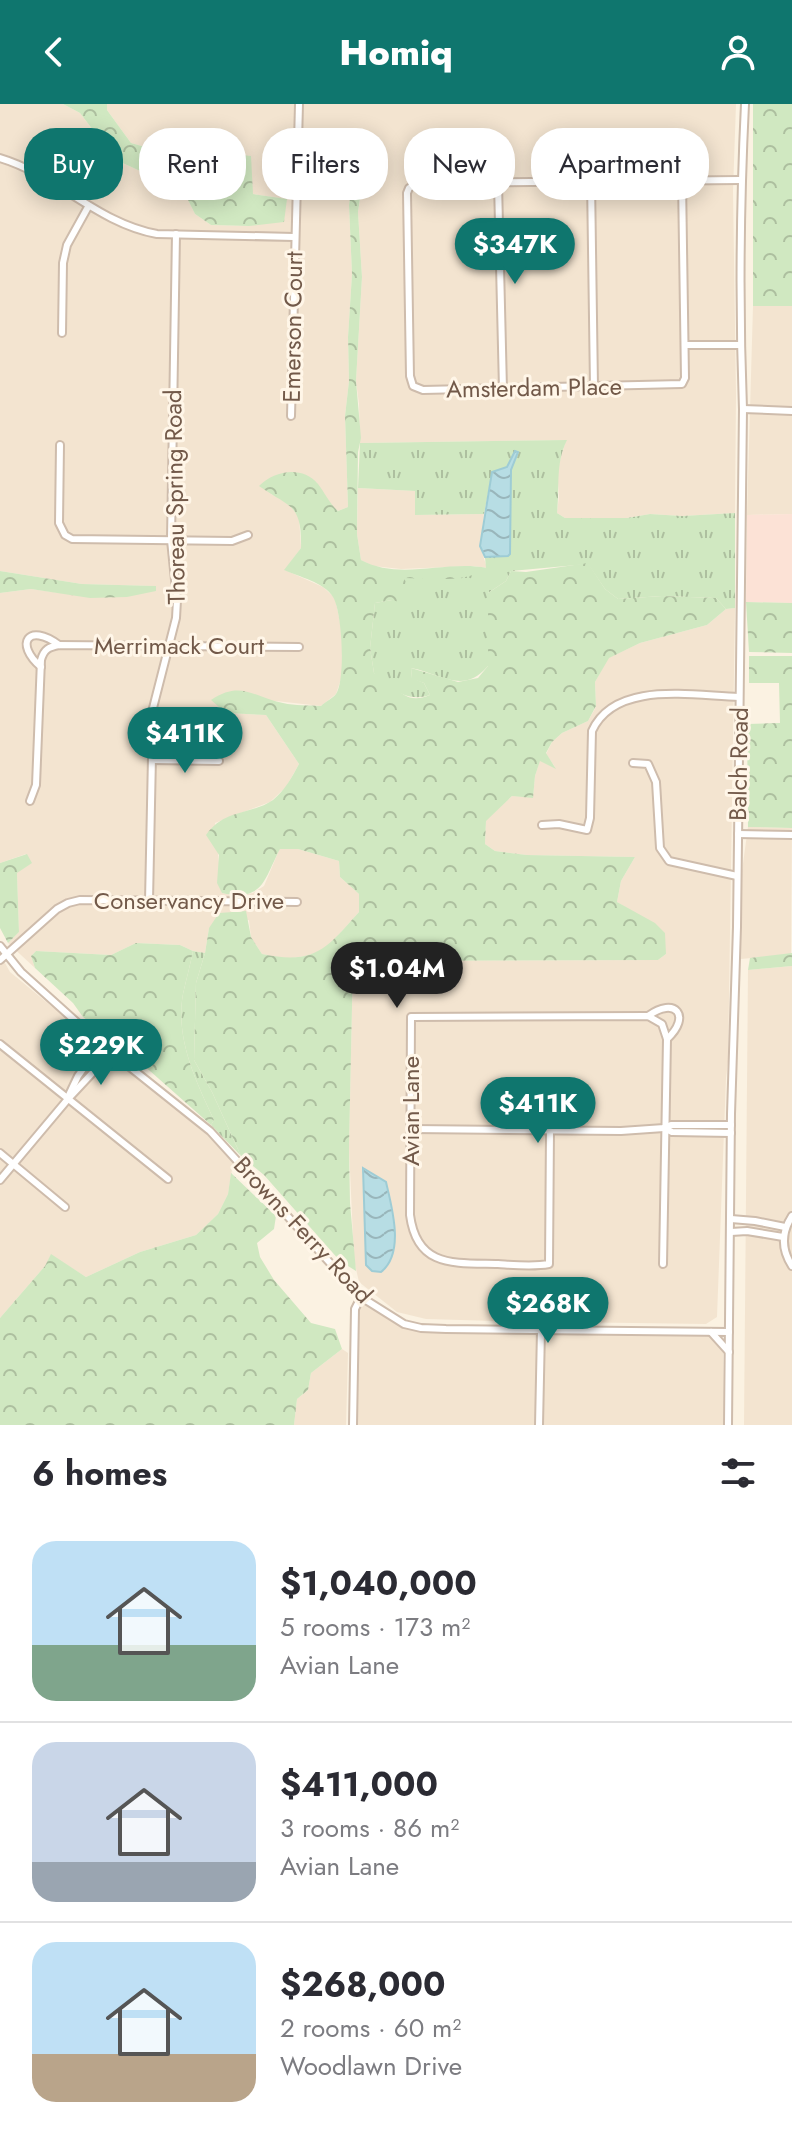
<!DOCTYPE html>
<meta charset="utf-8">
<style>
:root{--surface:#fff;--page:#f2f2f3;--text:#2b2b33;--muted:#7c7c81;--line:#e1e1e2;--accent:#0f766e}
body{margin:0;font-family:Jost,sans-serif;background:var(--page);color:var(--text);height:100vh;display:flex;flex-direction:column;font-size:30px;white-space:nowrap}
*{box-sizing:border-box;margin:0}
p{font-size:26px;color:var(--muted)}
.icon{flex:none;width:44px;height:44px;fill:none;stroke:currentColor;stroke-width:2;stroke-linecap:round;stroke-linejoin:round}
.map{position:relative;height:1321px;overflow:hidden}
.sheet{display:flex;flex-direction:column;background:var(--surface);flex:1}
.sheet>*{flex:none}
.hud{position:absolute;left:24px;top:24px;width:744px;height:72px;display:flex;gap:16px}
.price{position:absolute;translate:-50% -68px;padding:0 18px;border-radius:28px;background:var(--accent);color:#fff;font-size:26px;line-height:52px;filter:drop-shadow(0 2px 4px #0008)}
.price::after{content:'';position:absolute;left:50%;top:48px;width:24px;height:18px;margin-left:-12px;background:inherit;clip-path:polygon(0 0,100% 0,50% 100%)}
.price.current{background:#222;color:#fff}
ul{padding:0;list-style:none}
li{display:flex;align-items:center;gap:24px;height:200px;padding:0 32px}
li+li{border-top:2px solid var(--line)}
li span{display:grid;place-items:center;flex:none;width:224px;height:160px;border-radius:24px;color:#555}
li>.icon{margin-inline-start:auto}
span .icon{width:96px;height:96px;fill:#fffc;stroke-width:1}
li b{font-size:34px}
h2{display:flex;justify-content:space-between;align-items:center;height:96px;padding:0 32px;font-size:34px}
.chip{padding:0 28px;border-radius:32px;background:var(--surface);box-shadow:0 4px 20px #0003;font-size:28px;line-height:72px}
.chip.current{background:var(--accent);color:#fff}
header{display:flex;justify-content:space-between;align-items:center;height:104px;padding:0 32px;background:var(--accent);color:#fff;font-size:36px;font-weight:800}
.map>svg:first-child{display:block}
</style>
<header><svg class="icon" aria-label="back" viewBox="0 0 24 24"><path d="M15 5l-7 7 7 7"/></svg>Homiq<svg class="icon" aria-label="person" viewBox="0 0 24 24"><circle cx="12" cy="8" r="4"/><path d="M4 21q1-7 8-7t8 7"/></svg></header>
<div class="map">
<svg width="792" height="1321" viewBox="0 0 792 1321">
<defs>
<pattern id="grass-tufts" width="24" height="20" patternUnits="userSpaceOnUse" patternTransform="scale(2)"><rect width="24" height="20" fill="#d0e8c1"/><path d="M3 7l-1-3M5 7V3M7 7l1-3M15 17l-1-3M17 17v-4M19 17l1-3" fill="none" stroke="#adbf9f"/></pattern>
<pattern id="forest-crowns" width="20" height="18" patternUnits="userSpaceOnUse" patternTransform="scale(2)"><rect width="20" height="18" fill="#d0e8c1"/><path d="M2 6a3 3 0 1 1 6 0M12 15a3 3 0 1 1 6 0" fill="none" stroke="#adbf9f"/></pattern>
<pattern id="park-dots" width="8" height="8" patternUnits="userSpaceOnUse" patternTransform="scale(2)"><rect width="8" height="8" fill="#d0e8c1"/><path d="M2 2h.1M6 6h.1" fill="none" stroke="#adbf9f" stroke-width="1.8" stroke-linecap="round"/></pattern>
<pattern id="water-waves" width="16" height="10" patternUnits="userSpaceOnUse" patternTransform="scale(2)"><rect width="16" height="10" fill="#b7dde4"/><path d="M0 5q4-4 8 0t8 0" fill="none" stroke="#99b6bb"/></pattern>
</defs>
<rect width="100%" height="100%" fill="#fbf2e2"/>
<g fill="#f3e4d0">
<path d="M0,0H63L80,9L116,56L162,77L186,92L195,110L211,121L249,122L286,95L253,90L209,47L167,49L131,39L107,6V0H736L733,87L736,290L735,409L682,412L650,410L627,414H565L557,409L559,392L557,367L566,336L360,339L359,300L356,277L362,173L358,108L367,55L356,51L349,101L352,170L348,233L349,277L345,312L348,403L338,407L327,397L316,378L271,390L286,397L299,412L301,444L285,466L323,483L335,494L342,528L343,569L336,590L321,602L276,597L226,609L266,611L299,660L286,683L270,698L215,719L222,789L236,792L253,789L264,782L280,744L298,745L339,757L340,773L359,790V808L326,845L306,852L285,855L262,850L251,833L249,816L209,824L205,849L193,847L180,841L136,839L111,851L36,847L31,852L35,864L8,839L19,828L17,769L26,750L0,759V489L31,485L60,489L155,482L82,480L0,467Z"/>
<path d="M753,202H792V410L747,411Z"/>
<path d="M358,384L415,387L416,411L484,410L480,442L487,464L474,462L401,465L373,462L361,456L357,430Z"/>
<path d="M735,504L728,958L726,974L717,1213L706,1220L495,1217L426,1215L397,1208L359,1178L354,1156L349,1044L353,857L658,856L666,850L633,808L617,798L621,777L635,753L527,751L495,747L485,740L486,716L512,692L533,693L535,672L540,656L555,663L546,650L552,638L562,629L588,617L596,603L595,578L608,554L640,539L707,521L726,505Z"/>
<path d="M748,723L792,724L791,850L741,855L742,767Z"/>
<path d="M0,850L10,868L207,1031L233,1059L228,1090L218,1110L196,1131L140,1148L86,1173L51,1151L45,1162L0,1214Z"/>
<path d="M792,862V1321H744L748,866Z"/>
<path d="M364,1200L395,1220L438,1229L710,1231L723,1245L724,1321H356L358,1209Z"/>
<path d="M342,1245L348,1249L346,1321H294L297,1295L308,1286L311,1269Z"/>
</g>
<path fill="#fce2d6" d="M792,410V499L746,498L747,411Z"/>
<g fill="url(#grass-tufts)">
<path d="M567,336C555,360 560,384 557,409L565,414H627L650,410L682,412L735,409V504L726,505L716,494L662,492L618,495L605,485L588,460L511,467L506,477L488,489V562C463,591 442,570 411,564L412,574L424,579L430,591C406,599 391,584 374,569L370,544L375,499L392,496L403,474L464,473L486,464L485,453L509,452L511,366L518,348H515L507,363L492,368L484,410L415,411V387L358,384L360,339Z"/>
<path d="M193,847L205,849L196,879L194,956L212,988L241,1052L211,1021L214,1016C196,977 175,935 183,890C186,876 190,862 193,847Z"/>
</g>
<g fill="url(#forest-crowns)">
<path d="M63,0H107V6L131,39L167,49L209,47L251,52L253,90L287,95L284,118L249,122L211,121L195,110L186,92L162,77L116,56L80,9Z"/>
<rect x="753" y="0" width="39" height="202"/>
<path d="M369,34L358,108L362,173L356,277L361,334L358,348L357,430L361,456C400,477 445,456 487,464C465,480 429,474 404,474L409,485L403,499L392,496L375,499L370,544L374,569C397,578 401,603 430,591L424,579L412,575L411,564L458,578L478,574L488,562V489L506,477L511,467L526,468L588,459L605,485L618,495L662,492L716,494L726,505L707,521L640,539L609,554L595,578L596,602L588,617L562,629L552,638L546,649L556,665L540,657L535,672L533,694L512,692L486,717L485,740L495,747L527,751L635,753L621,777L617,798L655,819L665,829L666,850L658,856L353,857L349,1044L350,1099L356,1167L340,1157L264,1071L241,1052L212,988L194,956L196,879L205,849L209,824L219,809L246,807L251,833L262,850C315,861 326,845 359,808V790L340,773L339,757L298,745H280C264,775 264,798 222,789L217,779L219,751L206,731C224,705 251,711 273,696C285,686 292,673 299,660L266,611L226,609L211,596C241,576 253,593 283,599C295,602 309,601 321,602C325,598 333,594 336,590C346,575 342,507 333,493C324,478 299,473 284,466L301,444C302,399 290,404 259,382C274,367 302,361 318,380C325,389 329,399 338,407L348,403L345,312L349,277L348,233L352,170L349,101L356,51L352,43L361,35Z"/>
<path d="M0,467L82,480L156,482V487L127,493L90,494L31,485L0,489Z"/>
<path d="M746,498L792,499V549L749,548Z"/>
<path d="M749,552H792V724L748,723L747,620L780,619L779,579H749Z"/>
<path d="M27,750L32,759L17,769L19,828L8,839L0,824V759Z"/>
<path d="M136,839L180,841L193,847C190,862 186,876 183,890C175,935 196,977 214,1016L211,1021L124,944L83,913L73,899L35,864L31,852L36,847L111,851Z"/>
<path d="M792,849V862L748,866L750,854Z"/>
<path d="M231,1069L276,1112L274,1125L257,1139L260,1153L274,1176L311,1219L335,1225L342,1245L311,1269L308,1286L297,1295L294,1321H0V1214L45,1162L51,1150L86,1173L140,1148L196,1131L218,1110L228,1090Z"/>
</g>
<path fill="url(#park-dots)" d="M602,30V70H562L561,31Z"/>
<g fill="url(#water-waves)" stroke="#9eccd5" stroke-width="2">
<path d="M515,347L518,348L511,366L510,450L508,452L485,453L480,442L492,368L507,363Z"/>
<path d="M363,1064L386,1078C392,1104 405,1149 381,1168L372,1167L366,1161Z"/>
</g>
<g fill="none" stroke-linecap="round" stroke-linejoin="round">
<defs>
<g id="minor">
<path d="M0,54C57,71 97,119 157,130L294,133"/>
<path d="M591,76L594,283"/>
<path d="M682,76L685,274L682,280L423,286L413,282L410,272L407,89L409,84L418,79C526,79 633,76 741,76"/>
<path d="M498,79L503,285"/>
<path d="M62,229L63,159L67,141L88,103"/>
<path d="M685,241H740"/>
<path d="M743,305L792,307"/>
<path d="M291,312L299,0"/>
<path d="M60,341L59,419L65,431L72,435L232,437L248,431"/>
<path d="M41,563C14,540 28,518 59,541"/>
<path d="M152,656L219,657"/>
<path d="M633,659L648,660L656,678L660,744L669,757L737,772"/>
<path d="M30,697L36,681L41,556C44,545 49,543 59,541L299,543"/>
<path d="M542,721L559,720L587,726L590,714L592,627C615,576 693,592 739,593"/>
<path d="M738,730L792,731"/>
<path d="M149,797L153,604L176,514L177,496L171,436L176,130"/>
<path d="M0,842L21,868L101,940L210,1027L361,1193L404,1220L421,1224L446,1225L729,1228"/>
<path d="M0,856L57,805L68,799L80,796L297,798"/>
<path d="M648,912C675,892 692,912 667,935"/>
<path d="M0,940L168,1075"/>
<path d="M69,991L78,972L101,940"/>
<path d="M664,1024L672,1028L731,1029"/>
<path d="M412,1025L621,1027L664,1024L671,1021H731"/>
<path d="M550,1026L549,1160C533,1163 514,1161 498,1160C454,1159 417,1164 410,1111L411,913L648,912L662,920L667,935L663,1160"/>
<path d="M0,1049L65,1103"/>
<path d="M0,1076L68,995L111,949"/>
<path d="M792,1112C781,1129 781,1145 792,1162"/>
<path d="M731,1115L755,1117L785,1123"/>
<path d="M731,1128L747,1127L783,1133"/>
<path d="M711,1228L729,1248"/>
<path d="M353,1321L355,1205L361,1193"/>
<path d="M539,1321L541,1226"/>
<path d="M728,1321L731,1010L737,823L743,305C739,203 740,102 745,0"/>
</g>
</defs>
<use href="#minor" stroke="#cebcac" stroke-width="10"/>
<use href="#minor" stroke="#fff" stroke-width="6"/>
</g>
<g text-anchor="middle" stroke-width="6" stroke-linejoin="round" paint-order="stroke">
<g font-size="24" fill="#725949" stroke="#fff6e8">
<text transform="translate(293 223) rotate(-89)" y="8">Emerson Court</text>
<text transform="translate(534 284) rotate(-1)" y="8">Amsterdam Place</text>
<text transform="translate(175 393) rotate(-91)" y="8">Thoreau Spring Road</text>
<text x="179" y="550">Merrimack Court</text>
<text transform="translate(739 660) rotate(-89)" y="8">Balch Road</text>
<text x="189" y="805">Conservancy Drive</text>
<text transform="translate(411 1007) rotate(-90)" y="8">Avian Lane</text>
<text transform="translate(303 1126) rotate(47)" y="8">Browns Ferry Road</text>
</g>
</g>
</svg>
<b class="price" style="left:515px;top:182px">$347K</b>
<b class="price" style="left:185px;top:671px">$411K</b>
<b class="price current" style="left:397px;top:906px">$1.04M</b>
<b class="price" style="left:101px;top:983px">$229K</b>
<b class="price" style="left:538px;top:1041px">$411K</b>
<b class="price" style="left:548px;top:1241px">$268K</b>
<div class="hud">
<a class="chip current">Buy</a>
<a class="chip">Rent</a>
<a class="chip">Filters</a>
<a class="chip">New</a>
<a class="chip">Apartment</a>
</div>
</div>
<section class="sheet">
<h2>6 homes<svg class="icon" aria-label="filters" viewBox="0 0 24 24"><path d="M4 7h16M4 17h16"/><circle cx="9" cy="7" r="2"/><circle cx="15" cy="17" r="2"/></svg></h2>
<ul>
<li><span style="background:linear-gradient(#bfe0f5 65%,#7fa58c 0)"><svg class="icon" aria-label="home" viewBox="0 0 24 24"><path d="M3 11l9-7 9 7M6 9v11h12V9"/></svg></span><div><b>$1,040,000</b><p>5 rooms · 173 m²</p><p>Avian Lane</p></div></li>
<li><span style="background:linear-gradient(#c9d6e8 75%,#9aa5b1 0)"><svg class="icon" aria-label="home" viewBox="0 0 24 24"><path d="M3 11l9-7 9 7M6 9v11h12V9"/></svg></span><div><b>$411,000</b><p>3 rooms · 86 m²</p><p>Avian Lane</p></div></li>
<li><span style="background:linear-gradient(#bfe0f5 70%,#b9a48a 0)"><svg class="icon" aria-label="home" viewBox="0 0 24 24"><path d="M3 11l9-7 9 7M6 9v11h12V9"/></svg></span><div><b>$268,000</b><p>2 rooms · 60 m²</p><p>Woodlawn Drive</p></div></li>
</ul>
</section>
